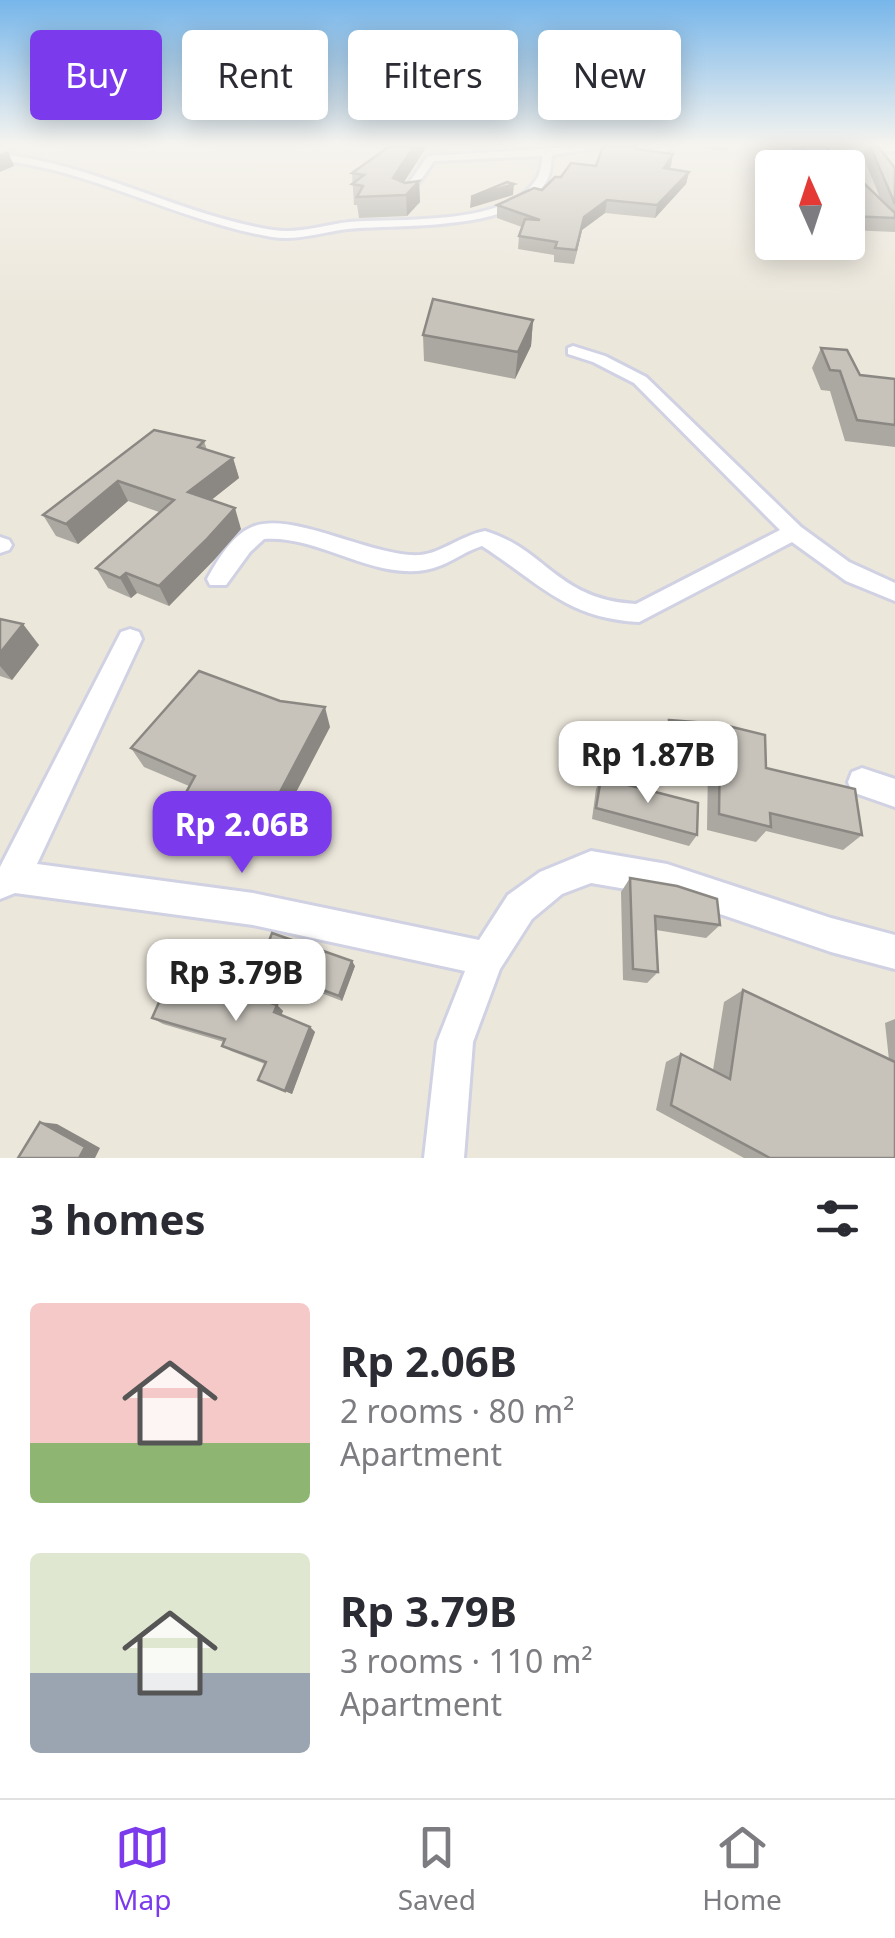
<!DOCTYPE html>
<meta charset="utf-8">
<style>
:root{--surface:#fff;--page:#f2f2f3;--text:#2b2b33;--muted:#7c7c81;--line:#e1e1e2;--accent:#7c3aed}
body{margin:0;font-family:"Noto Sans",sans-serif;background:var(--page);color:var(--text);height:100vh;display:flex;flex-direction:column;font-size:38px;white-space:nowrap}
*{box-sizing:border-box;margin:0}
p{font-size:32px;color:var(--muted)}
.icon{flex:none;width:55px;height:55px;fill:none;stroke:currentColor;stroke-width:2;stroke-linecap:round;stroke-linejoin:round}
.map{position:relative;height:1158px;overflow:hidden}
.panel{display:flex;flex-direction:column;background:var(--surface);flex:1}
.panel>*{flex:none}
.guide{position:absolute;left:30px;top:30px;width:835px;height:90px;display:flex;gap:20px}
.needle{width:65px;rotate:357deg}
.controls{position:absolute;left:755px;top:150px;display:grid;gap:20px}
.controls a{display:grid;place-items:center;width:110px;height:110px;border-radius:10px;background:var(--surface);box-shadow:0 5px 25px #0003;font-size:50px}
.price{position:absolute;translate:-50% -85px;padding:0 22px;border-radius:20px;background:#fff;color:#222;font-size:32px;line-height:65px;filter:drop-shadow(0 2px 5px #0008)}
.price::after{content:'';position:absolute;left:50%;top:60px;width:30px;height:22px;margin-left:-15px;background:inherit;clip-path:polygon(0 0,100% 0,50% 100%)}
.price.selected{background:var(--accent);color:#fff}
ul{padding:0;list-style:none}
li{display:flex;align-items:center;gap:30px;height:250px;padding:0 30px}
li span{display:grid;place-items:center;flex:none;width:280px;height:200px;border-radius:10px;color:#555}
li>.icon{margin-inline-start:auto}
span .icon{width:120px;height:120px;fill:#fffc;stroke-width:1}
li b{font-size:42px}
h2{display:flex;justify-content:space-between;align-items:center;height:120px;padding:0 30px;font-size:42px}
.chip{padding:0 35px;border-radius:10px;background:var(--surface);box-shadow:0 5px 25px #0003;font-size:35px;line-height:90px}
.chip.selected{background:var(--accent);color:#fff}
.dock{display:flex;justify-content:space-around;align-items:center;height:140px;border-top:2px solid var(--line);background:var(--surface);font-size:28px;color:var(--muted)}
.dock a{display:grid;justify-items:center;gap:5px}
.dock .selected{color:var(--accent)}
.map>svg:first-child{display:block}
</style>
<div class="map">
<svg width="895" height="1158" viewBox="0 0 895 1158">
<rect width="100%" height="100%" fill="#ece7db"/>
<g fill="none" stroke-linecap="round" stroke-linejoin="round">
<defs>
<g id="minor">
<path d="M583,146H609L552,155C551,162 551,172 548,178C523,233 398,224 348,229C322,232 298,241 272,237C178,221 95,171 0,160V154C99,165 179,215 273,230C299,234 323,225 349,222C397,218 510,227 537,178C541,173 541,163 543,156L434,161L407,200L398,198L428,156Z"/>
<path d="M662,146H673L655,161H649Z"/>
<path d="M833,146H895V151H811Z"/>
<path d="M573,346L605,356L646,377L801,527L849,562L895,583V601L846,581L792,542L639,622C567,619 538,582 482,546C462,552 446,567 425,570C371,579 318,535 264,539L250,552L226,585H210L207,579C217,561 232,535 252,527C291,510 373,558 420,555C442,553 462,535 485,531C546,549 557,600 636,604L780,530L634,383L593,362L568,354V348Z"/>
<path d="M0,537L9,540L12,545L9,550L0,553Z"/>
<path d="M130,629L139,632L142,639L37,864L253,893L479,940L508,895L540,872L591,851L667,864L831,918L895,935V969L831,952L667,896L591,883L562,894L532,919L500,969L473,1042L464,1158H424L437,1042L465,971L253,925L15,893L0,899V867L121,632Z"/>
<path d="M862,768L895,779V807L852,792L848,782L852,772Z"/>
</g>
</defs>
<use href="#minor" stroke="#d0d1e2" stroke-width="6"/>
<use href="#minor" fill="#fff" fill-rule="evenodd"/>
</g>
<g fill="#aba8a1">
<path d="M699,146H729L727,151L699,148Z"/>
<path d="M789,146H825L880,198L863,156L867,146H878L895,168V232L848,230V168H803L795,153Z"/>
<path d="M635,149L673,154L669,169L689,172L686,184L655,218L605,213L582,230L574,264L554,262V255L518,249L519,236L522,227L497,218V205L542,190L561,177L596,166Z"/>
<path d="M352,173L404,182L419,181L420,202L407,216L359,218L357,205H354Z"/>
<path d="M533,320L531,346L515,379L424,361L423,335Z"/>
<path d="M821,348L860,375L895,379V447L845,441L830,391L821,390L812,368Z"/>
<path d="M204,441L207,450L233,458L239,478L211,500L241,529L214,560L169,606L137,593L131,598L108,588L96,568L159,512L128,501L78,544L56,536L43,515Z"/>
<path d="M0,619L39,645L12,680L0,676Z"/>
<path d="M669,720L766,768L862,835L843,850L766,831L756,842L707,830L708,765L662,760L660,739Z"/>
<path d="M330,727L270,842L213,825L195,815L183,798L189,786L144,767L131,748Z"/>
<path d="M601,778L697,835L689,846L592,819L596,789Z"/>
<path d="M630,878L720,925L706,938L656,930L658,972L647,983L623,980L621,892Z"/>
<path d="M355,966L342,1001L316,991L313,987L265,974L259,968Z"/>
<path d="M743,990L889,1060L885,1023L895,1019V1158H744L656,1110L666,1062L681,1054L713,1070L724,1002Z"/>
<path d="M277,1005L283,1011L281,1015L310,1027L315,1032L292,1094L258,1080L265,1064L231,1051L222,1046L224,1042L163,1024L152,1018Z"/>
</g>
<g fill="#8b8883">
<path d="M414,146H427L396,195L393,178Z"/>
<path d="M8,151L14,166L0,172V154Z"/>
<path d="M673,154L671,166L661,180L664,168Z"/>
<path d="M689,172L686,184L655,218L657,205Z"/>
<path d="M419,181L420,202L407,216L406,195Z"/>
<path d="M514,184L513,195L470,208L471,197Z"/>
<path d="M607,200L605,213L582,230L574,264L584,217Z"/>
<path d="M533,320L531,346L515,379L518,352Z"/>
<path d="M233,458L239,478L195,513L188,492Z"/>
<path d="M118,481L128,501L78,544L66,524Z"/>
<path d="M235,508L241,529L214,560L169,606L159,586Z"/>
<path d="M126,573L137,593L131,598L120,578Z"/>
<path d="M23,624L39,645L12,680L0,666V653Z"/>
<path d="M325,707L330,727L270,842L262,826Z"/>
<path d="M352,961L355,966L342,1001L339,996Z"/>
<path d="M277,1005L283,1011L280,1018L274,1012Z"/>
<path d="M310,1027L315,1032L292,1094L285,1091Z"/>
<path d="M40,1122L57,1124L100,1148L95,1158H79Z"/>
</g>
<g fill="#c7c3bb" stroke="#8b8883" stroke-width="2.5">
<path d="M390,146H414L393,178L405,183L419,181L406,195L357,197L363,186L352,184L364,175L352,173Z"/>
<path d="M603,146H635V149L673,154L664,168L689,172L657,205L607,200L584,217L576,250L555,248L557,242L519,236L525,219L540,220L497,205L534,188L542,190L555,177H561L571,163L596,166Z"/>
<path d="M802,146H825L895,213V218L848,216V168H814Z"/>
<path d="M870,146H878L895,168V204Z"/>
<path d="M507,182L514,184L471,197Z"/>
<path d="M433,299L533,320L518,352L423,335Z"/>
<path d="M821,348L847,350L860,375L895,379V425L857,420L840,371L830,370Z"/>
<path d="M154,430L204,441L198,447L233,458L188,492L235,508L206,540L159,586L126,573L120,578L96,568L174,500L118,481L66,524L43,515Z"/>
<path d="M0,619L23,624L0,653Z"/>
<path d="M199,671L280,701L325,707L262,826L202,808L183,798L195,776L131,748Z"/>
<path d="M669,720L720,724L765,735L766,768L855,789L862,835L770,813L771,827L719,814L720,747L671,742Z"/>
<path d="M601,778L698,803L697,835L596,808Z"/>
<path d="M630,878L677,886L717,899L720,925L655,916L658,972L633,969Z"/>
<path d="M272,933L352,961L339,996L312,986L314,982L259,968Z"/>
<path d="M173,971L277,1005L274,1012L310,1027L285,1091L258,1080L266,1062L222,1046L225,1039L152,1018Z"/>
<path d="M743,990L895,1062V1158H770L671,1105L681,1054L730,1079Z"/>
<path d="M40,1122L85,1147L79,1158H18Z"/>
</g>
<linearGradient id="sky" x2="0" y2="1"><stop stop-color="#77b6ea"/><stop offset="0.47" stop-color="#f6f4ef"/><stop offset="1" stop-color="#f6f4ef" stop-opacity="0"/></linearGradient>
<rect width="895" height="308" fill="url(#sky)"/>
</svg>
<div class="controls">
<a><svg class="needle" viewBox="-14 -14 28 28"><path d="M0-13l5 13h-10z" fill="#e53935"/><path d="M0 13l5-13h-10z" fill="#7c7c81"/></svg></a>
</div>
<b class="price" style="left:648px;top:806px">Rp 1.87B</b>
<b class="price selected" style="left:242px;top:876px">Rp 2.06B</b>
<b class="price" style="left:236px;top:1024px">Rp 3.79B</b>
<div class="guide">
<a class="chip selected">Buy</a>
<a class="chip">Rent</a>
<a class="chip">Filters</a>
<a class="chip">New</a>
</div>
</div>
<section class="panel">
<h2>3 homes<svg class="icon" aria-label="filters" viewBox="0 0 24 24"><path d="M4 7h16M4 17h16"/><circle cx="9" cy="7" r="2"/><circle cx="15" cy="17" r="2"/></svg></h2>
<ul>
<li><span style="background:linear-gradient(#f6c9c9 70%,#8fb573 0)"><svg class="icon" aria-label="home" viewBox="0 0 24 24"><path d="M3 11l9-7 9 7M6 9v11h12V9"/></svg></span><div><b>Rp 2.06B</b><p>2 rooms · 80 m²</p><p>Apartment</p></div></li>
<li><span style="background:linear-gradient(#dfe7d0 60%,#9aa5b1 0)"><svg class="icon" aria-label="home" viewBox="0 0 24 24"><path d="M3 11l9-7 9 7M6 9v11h12V9"/></svg></span><div><b>Rp 3.79B</b><p>3 rooms · 110 m²</p><p>Apartment</p></div></li>
</ul>
</section>
<nav class="dock">
<a class="selected"><svg class="icon" aria-label="map" viewBox="0 0 24 24"><path d="M3 6l6-2 6 2 6-2v14l-6 2-6-2-6 2zM9 4v14M15 6v14"/></svg>Map</a>
<a><svg class="icon" aria-label="saved" viewBox="0 0 24 24"><path d="M7 4h10v16l-5-4-5 4z"/></svg>Saved</a>
<a><svg class="icon" aria-label="home" viewBox="0 0 24 24"><path d="M3 11l9-7 9 7M6 9v11h12V9"/></svg>Home</a>
</nav>
